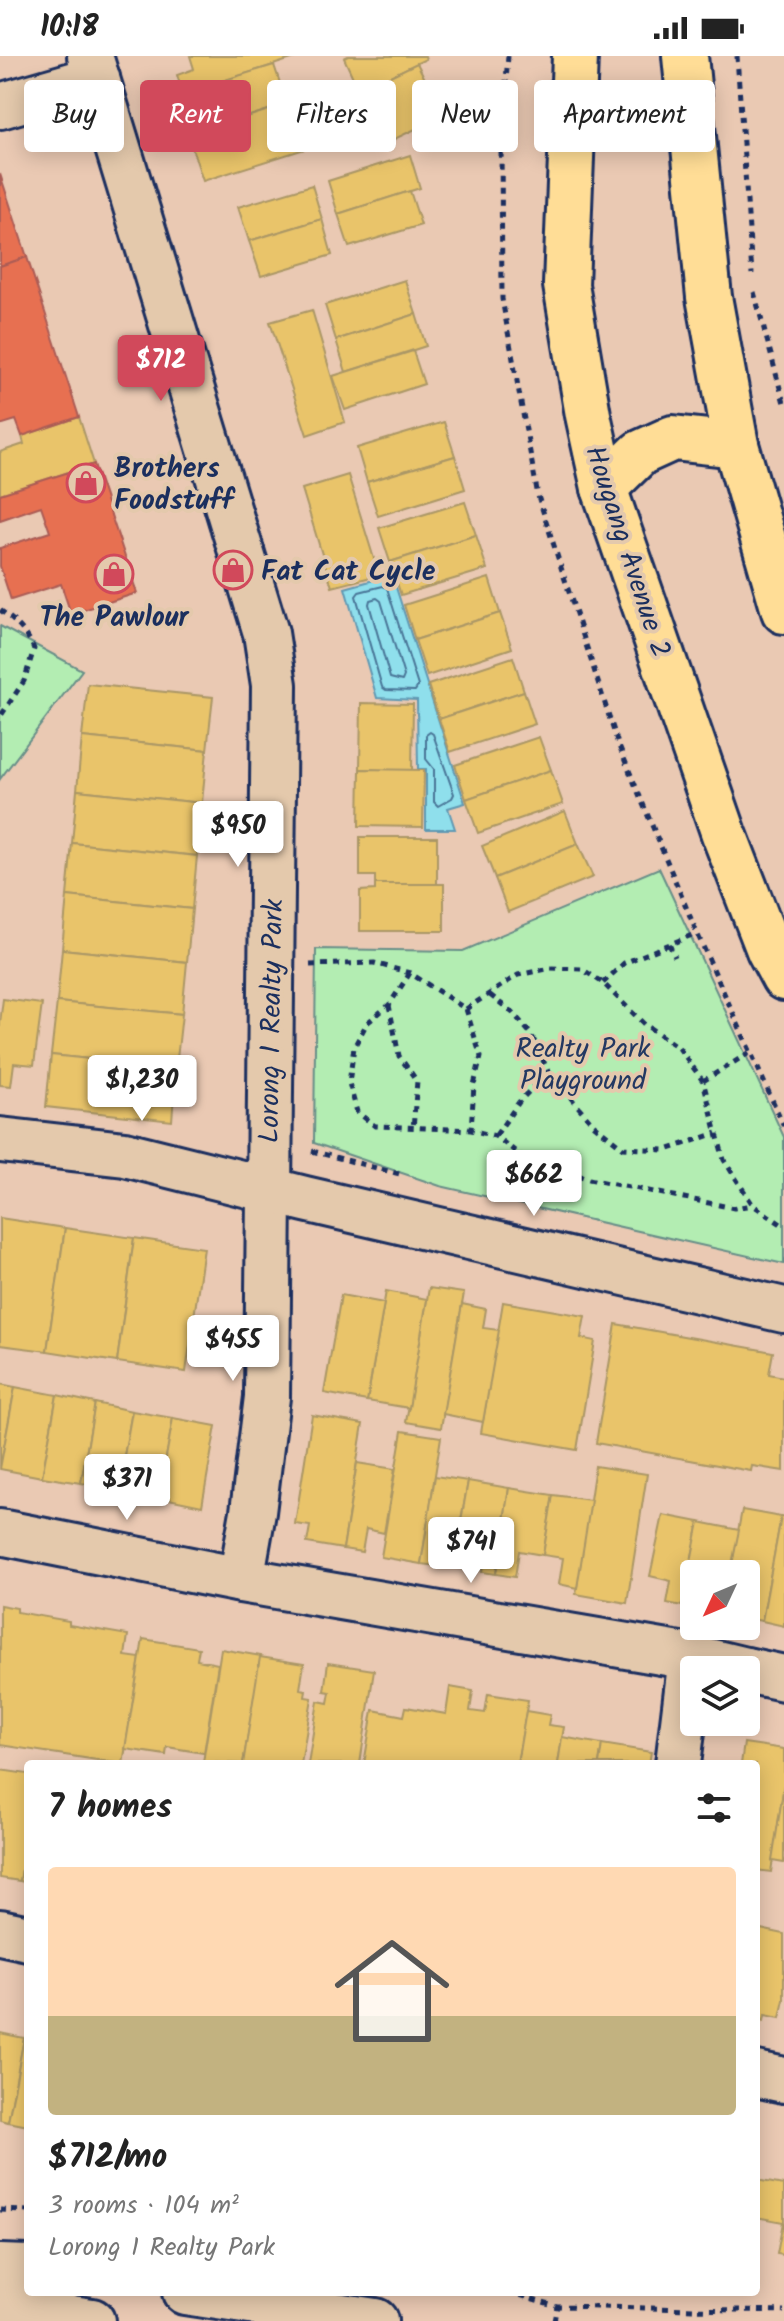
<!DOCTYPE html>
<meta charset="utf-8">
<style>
:root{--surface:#fff;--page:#f6f6f6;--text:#222;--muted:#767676;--accent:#d1495b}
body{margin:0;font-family:Kalam,sans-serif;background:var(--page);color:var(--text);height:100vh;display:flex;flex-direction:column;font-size:30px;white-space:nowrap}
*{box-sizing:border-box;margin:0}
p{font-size:26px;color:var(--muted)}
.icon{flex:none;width:44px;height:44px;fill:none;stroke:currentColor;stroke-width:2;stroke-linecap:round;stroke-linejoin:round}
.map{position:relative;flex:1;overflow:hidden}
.sheet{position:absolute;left:24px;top:1704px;width:736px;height:536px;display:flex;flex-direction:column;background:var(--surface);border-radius:8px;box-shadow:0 4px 20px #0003}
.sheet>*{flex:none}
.banner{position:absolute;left:24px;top:24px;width:736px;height:72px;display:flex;gap:16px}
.needle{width:52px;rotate:226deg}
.controls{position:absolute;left:680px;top:1504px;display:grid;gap:16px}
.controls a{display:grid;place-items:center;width:80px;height:80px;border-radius:8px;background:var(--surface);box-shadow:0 4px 20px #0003;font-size:40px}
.price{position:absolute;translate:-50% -68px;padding:0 18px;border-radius:8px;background:#fff;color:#222;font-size:26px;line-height:52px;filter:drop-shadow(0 2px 4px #0008)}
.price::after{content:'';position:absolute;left:50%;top:48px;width:24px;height:18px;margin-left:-12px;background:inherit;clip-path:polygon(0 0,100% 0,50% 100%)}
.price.on{background:var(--accent);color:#fff}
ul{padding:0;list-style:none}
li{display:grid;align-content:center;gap:16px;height:424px;padding:0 24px}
li span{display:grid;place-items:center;height:248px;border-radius:8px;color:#555}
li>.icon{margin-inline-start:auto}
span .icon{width:144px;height:144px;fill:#fffc;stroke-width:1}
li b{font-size:34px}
h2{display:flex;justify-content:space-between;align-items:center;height:96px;padding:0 24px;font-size:34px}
.pill{padding:0 28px;border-radius:8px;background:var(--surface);box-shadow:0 4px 20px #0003;font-size:28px;line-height:72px}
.pill.on{background:var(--accent);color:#fff}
.status{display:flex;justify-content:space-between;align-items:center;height:56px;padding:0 40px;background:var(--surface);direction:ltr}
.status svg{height:22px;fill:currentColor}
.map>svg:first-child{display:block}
</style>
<div class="status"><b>10:18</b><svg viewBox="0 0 49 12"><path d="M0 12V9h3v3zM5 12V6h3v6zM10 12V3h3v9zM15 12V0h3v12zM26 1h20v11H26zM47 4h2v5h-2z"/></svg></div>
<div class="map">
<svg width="784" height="2265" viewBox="0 0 784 2265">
<rect width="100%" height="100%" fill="#eac9b3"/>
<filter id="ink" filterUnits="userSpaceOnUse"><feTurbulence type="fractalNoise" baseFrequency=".0125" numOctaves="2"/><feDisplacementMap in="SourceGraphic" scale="16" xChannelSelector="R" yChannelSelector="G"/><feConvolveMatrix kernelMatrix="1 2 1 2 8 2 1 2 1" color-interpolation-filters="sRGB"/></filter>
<g filter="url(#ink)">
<g fill="#b3edb2" stroke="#678e88" stroke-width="2">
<path d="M0,570L82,614L0,723Z"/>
<path d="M659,812L784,1081V1208L440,1130L314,1087L316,893L463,895Z"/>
</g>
<path fill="#8fdfec" stroke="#6199b3" stroke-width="2" d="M392,519L465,747L448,752L455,773H426V713H418L417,644L377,642L345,532Z"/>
<g fill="#e9c46a" stroke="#ab9766" stroke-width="2">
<path d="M190,0H301L183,38L177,19L194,13Z"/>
<path d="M348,0H425L426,3L359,35L344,2Z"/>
<path d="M417,7L426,25L414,30L423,48L418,51L422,60L419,62L422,70L384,88L359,35Z"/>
<path d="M274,9L287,48L188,80L176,39Z"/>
<path d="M334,33L349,79L203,125L188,80Z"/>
<path d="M410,99L420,132L338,158L328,125Z"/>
<path d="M312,129L322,163L249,185L238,151Z"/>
<path d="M410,135L421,169L349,191L338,158Z"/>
<path d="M322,163L332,199L261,220L249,185Z"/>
<path d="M405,224L416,258L336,284L325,249Z"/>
<path d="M312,254L345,366L307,379L270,266Z"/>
<path d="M416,258L426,290L346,316L336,284Z"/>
<path d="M413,295L424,328L345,354L333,320Z"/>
<path d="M79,361L94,408L0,438V396L24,388L22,380Z"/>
<path d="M444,366L455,400L367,426L357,392Z"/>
<path d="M455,400L465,433L378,460L367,426Z"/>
<path d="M348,419L379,519L332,531L302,433Z"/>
<path d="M465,446L476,479L390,506L379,472Z"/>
<path d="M476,479L487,513L401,539L390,506Z"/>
<path d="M489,522L500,557L415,584L404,549Z"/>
<path d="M500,557L512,592L427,620L415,584Z"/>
<path d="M513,601L524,635L439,663L428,629Z"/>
<path d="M88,628L213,641L207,694L82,681Z"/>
<path d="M524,635L535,668L450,696L439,663Z"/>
<path d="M361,647L413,648L412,715L360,713Z"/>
<path d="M82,681L207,694L202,747L77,734Z"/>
<path d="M539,681L551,714L466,743L455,709Z"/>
<path d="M360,713L424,714L423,771L359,770Z"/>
<path d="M551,714L563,748L478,777L466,743Z"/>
<path d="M77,734L202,747L197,800L72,787Z"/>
<path d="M565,755L578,788L495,822L482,790Z"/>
<path d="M360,781H437V828H375V820H360Z"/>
<path d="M72,787L197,800L192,853L67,840Z"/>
<path d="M578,788L593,821L508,856L495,822Z"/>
<path d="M375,828H444V875H360V835L375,834Z"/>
<path d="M67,840L192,853L187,906L62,893Z"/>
<path d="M62,893L187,906L182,958L57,946Z"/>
<path d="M3,943L42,948L34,1009L14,1007L11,1030L0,1029V967Z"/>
<path d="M57,946L182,958L176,1012L51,999Z"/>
<path d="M51,999L176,1012L172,1065L46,1051Z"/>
<path d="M0,1162L65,1172L47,1295L0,1289Z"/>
<path d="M65,1172L134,1182L117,1306L47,1295Z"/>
<path d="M134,1182L204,1192L186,1316L117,1306Z"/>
<path d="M429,1232L464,1237L441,1372L406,1366Z"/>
<path d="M386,1235L427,1243L409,1352L367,1345Z"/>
<path d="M341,1239L384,1247L367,1345L324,1337Z"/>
<path d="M503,1246L585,1260L581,1282L595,1285L577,1394L481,1377Z"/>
<path d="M462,1248L486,1253L483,1272L499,1274L483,1366L443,1358Z"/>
<path d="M616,1268L773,1296L769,1318L784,1321V1415L752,1410L751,1415L596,1387Z"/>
<path d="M0,1328L15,1331L0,1413Z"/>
<path d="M15,1331L57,1339L42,1421L0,1413Z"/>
<path d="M57,1339L95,1347L81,1427L42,1421Z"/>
<path d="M95,1347L132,1355L118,1434L81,1427Z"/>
<path d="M132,1355L173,1362L159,1441L118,1434Z"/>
<path d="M312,1359L363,1368L343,1493L307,1487L310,1470L295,1468Z"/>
<path d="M173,1362L216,1370L202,1450L159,1441Z"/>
<path d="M402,1375L441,1381L421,1508L381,1501Z"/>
<path d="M357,1407L395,1413L384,1477L366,1473L362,1496L343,1493Z"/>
<path d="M595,1410L647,1418L627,1547L576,1538Z"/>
<path d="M435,1420L468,1425L457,1489L441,1486L437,1510L421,1508Z"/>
<path d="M468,1425L509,1432L496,1518L482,1516L485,1494L457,1489Z"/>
<path d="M509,1432L553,1439L543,1499L519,1495L515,1521L496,1518Z"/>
<path d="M553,1439L591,1444L577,1532L559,1528L563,1502L543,1499Z"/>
<path d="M742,1454L781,1461L762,1565L746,1562V1518H730Z"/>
<path d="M663,1459L699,1466L682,1550L667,1547L671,1525L650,1520Z"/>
<path d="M781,1461H784V1570L762,1565Z"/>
<path d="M699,1466L739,1474L730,1518H694V1553L682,1550Z"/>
<path d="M0,1549L17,1552V1556L69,1565V1569L128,1579L125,1600L140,1602L123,1708L0,1689Z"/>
<path d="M143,1583L199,1592L197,1604L218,1608L204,1697L167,1691L166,1699L125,1693Z"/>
<path d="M221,1593L261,1600L243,1708L203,1706Z"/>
<path d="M260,1601L304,1608L300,1633L306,1634L305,1641L312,1642L301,1708H243Z"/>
<path d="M328,1607L374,1614L360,1708H308L318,1645L328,1647L330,1636L324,1635Z"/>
<path d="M450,1631L473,1635L470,1655L485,1657L488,1638L528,1644L517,1708H364L373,1654L404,1660L406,1651L446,1658Z"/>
<path d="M526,1655L550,1659L548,1669L564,1671L558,1708H517Z"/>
<path d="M562,1681L602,1688L599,1708H558Z"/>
<path d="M744,1687L784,1693V1729L771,1816L756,1814V1708H741Z"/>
<path d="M602,1688L651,1696L649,1708H599Z"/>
<path d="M0,1714L28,1718V1779L20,1825L0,1822Z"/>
<path d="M784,1729V1807L772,1805Z"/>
<path d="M28,1779V1827L20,1825Z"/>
<path d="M756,1872L784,1878V1944L780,1962L765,1959L764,1965L756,1963Z"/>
<path d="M0,1977L24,1982L8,2066L0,2064Z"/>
<path d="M24,1982L28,1983V2070L8,2066Z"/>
<path d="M756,2124L784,2129V2199L777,2198L783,2166L756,2161Z"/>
</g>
<g fill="#e76f51" stroke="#aa5c55" stroke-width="2">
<path d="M0,118L27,201L0,210Z"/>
<path d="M27,201L79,361L22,380L16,364L0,369V210Z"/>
<path d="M94,408L137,537L71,558L61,528L11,544L0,510V492L50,476L41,450L0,464V438Z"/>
</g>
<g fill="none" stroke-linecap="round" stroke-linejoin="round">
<g stroke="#497597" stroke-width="2">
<path d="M383,530L387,532L418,630L415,635L386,634L382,631L356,540L359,536Z"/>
<path d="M377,542L381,545L404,620L402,625L390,622L369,548L370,544Z"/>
<path d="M430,676L433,678L454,738L452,742L438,750L434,746V713L426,703V679Z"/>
</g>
<defs>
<g id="minor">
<path d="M90,0L266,577L274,629L267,1341L253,1456L241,1524"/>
<path d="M0,50L97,22"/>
<path d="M0,1084L125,1098L305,1143L784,1254"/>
<path d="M0,1476L241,1524L691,1601L745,1614"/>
<path d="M746,1614L784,1622"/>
<path d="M678,1708L691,1601"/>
<path d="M0,1876L28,1882"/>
<path d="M756,2018L784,2024"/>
</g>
<g id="secondary">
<path d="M0,2211L28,2212"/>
<path d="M185,2236L375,2265"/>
<path d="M0,2253H11L92,2265"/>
</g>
<g id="trunk">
<path d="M575,0L566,229L588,359L604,432L724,778L769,894L784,922"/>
<path d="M685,0L709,241L736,389L784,555"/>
<path d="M604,432L640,397L673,382L736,389"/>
</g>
</defs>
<use href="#minor" stroke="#1b2f5e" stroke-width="50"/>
<use href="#secondary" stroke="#1b2f5e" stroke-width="50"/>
<use href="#trunk" stroke="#1b2f5e" stroke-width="50"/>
<g stroke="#1b2f5e" stroke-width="5" stroke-dasharray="6 6" stroke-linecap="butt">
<path d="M508,0L501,87L502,243L538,440L618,688L697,877L784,1070"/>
<path d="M737,0L752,218"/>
<path d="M754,236L784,347"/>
<path d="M0,554C15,565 27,576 34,593L24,625L0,661"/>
<path d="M669,888L675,901"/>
<path d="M310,909L374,907L410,917L466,953L481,1001L474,1029L471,1074"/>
<path d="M410,917L389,949L367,967L354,991L349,1027L357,1056L375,1070L471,1074L495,1080L520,1099L589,1123L734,1152L753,1149"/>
<path d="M603,927L624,907L697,877"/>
<path d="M490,939L513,957L531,978L548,1015L593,1068L623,1092L666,1094L717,1077"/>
<path d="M389,949L399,1000L417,1025L413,1073"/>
<path d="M466,953L518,919L551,912L582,913L603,927L644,968L679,992L703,1025L724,1104L753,1149L784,1170"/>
<path d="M703,1025L749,997"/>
<path d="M496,1079L519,1046L548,1015"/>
<path d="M312,1095L403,1119"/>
<path d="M0,2154L28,2155"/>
<path d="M509,2236L557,2250L784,2255"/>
<path d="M554,2265L557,2250"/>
</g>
<use href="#minor" stroke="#e4c9ac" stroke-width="44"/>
<use href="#secondary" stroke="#e4c9ac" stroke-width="44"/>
<use href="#trunk" stroke="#ffdd96" stroke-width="44"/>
</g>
</g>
<defs>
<symbol id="shop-ring" viewBox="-11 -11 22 22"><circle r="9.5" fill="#e4c9ac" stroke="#d1495b" stroke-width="1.5"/><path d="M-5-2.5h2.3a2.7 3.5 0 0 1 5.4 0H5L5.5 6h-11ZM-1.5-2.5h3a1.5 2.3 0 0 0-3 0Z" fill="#d1495b"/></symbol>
</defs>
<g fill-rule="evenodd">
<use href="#shop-ring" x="64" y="405" width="44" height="44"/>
<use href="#shop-ring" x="211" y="492" width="44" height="44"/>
<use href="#shop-ring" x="92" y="496" width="44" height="44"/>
</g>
<g text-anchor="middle" stroke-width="8" stroke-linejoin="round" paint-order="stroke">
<g font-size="28" font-weight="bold" fill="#1b2f5e" stroke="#e4c9ac" text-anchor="start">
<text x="114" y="421">Brothers<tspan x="114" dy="32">Foodstuff</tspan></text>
<text x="261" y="524">Fat Cat Cycle</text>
<text x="114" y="570" text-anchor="middle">The Pawlour</text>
</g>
<g font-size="28" fill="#1b2f5e" stroke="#e4c9ac">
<text transform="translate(629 495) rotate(72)" y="10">Hougang Avenue 2</text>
<text transform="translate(270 965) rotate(-89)" y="10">Lorong 1 Realty Park</text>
</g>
<g font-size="28" fill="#233862" stroke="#e4c9ac">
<text x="583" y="1001">Realty Park<tspan x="583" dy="32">Playground</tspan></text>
</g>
</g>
</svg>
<div class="controls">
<a><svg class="needle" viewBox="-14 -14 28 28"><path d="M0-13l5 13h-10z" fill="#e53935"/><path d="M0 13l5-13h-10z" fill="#767676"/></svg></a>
<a><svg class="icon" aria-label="layers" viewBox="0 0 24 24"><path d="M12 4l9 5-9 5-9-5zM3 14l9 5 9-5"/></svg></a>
</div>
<b class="price on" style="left:161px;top:347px">$712</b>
<b class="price" style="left:238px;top:813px">$950</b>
<b class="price" style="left:142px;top:1067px">$1,230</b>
<b class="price" style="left:534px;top:1162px">$662</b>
<b class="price" style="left:233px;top:1327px">$455</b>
<b class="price" style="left:127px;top:1466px">$371</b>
<b class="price" style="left:471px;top:1529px">$741</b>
<div class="banner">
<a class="pill">Buy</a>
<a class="pill on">Rent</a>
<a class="pill">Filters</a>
<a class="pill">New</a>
<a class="pill">Apartment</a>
</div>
<section class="sheet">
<h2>7 homes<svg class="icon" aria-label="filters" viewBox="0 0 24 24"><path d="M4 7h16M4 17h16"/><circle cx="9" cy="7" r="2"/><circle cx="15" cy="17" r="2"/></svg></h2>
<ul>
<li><span style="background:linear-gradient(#ffd9b3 60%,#c2b280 0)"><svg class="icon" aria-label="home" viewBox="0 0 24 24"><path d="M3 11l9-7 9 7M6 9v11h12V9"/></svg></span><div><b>$712/mo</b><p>3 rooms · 104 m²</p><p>Lorong 1 Realty Park</p></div></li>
</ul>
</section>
</div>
